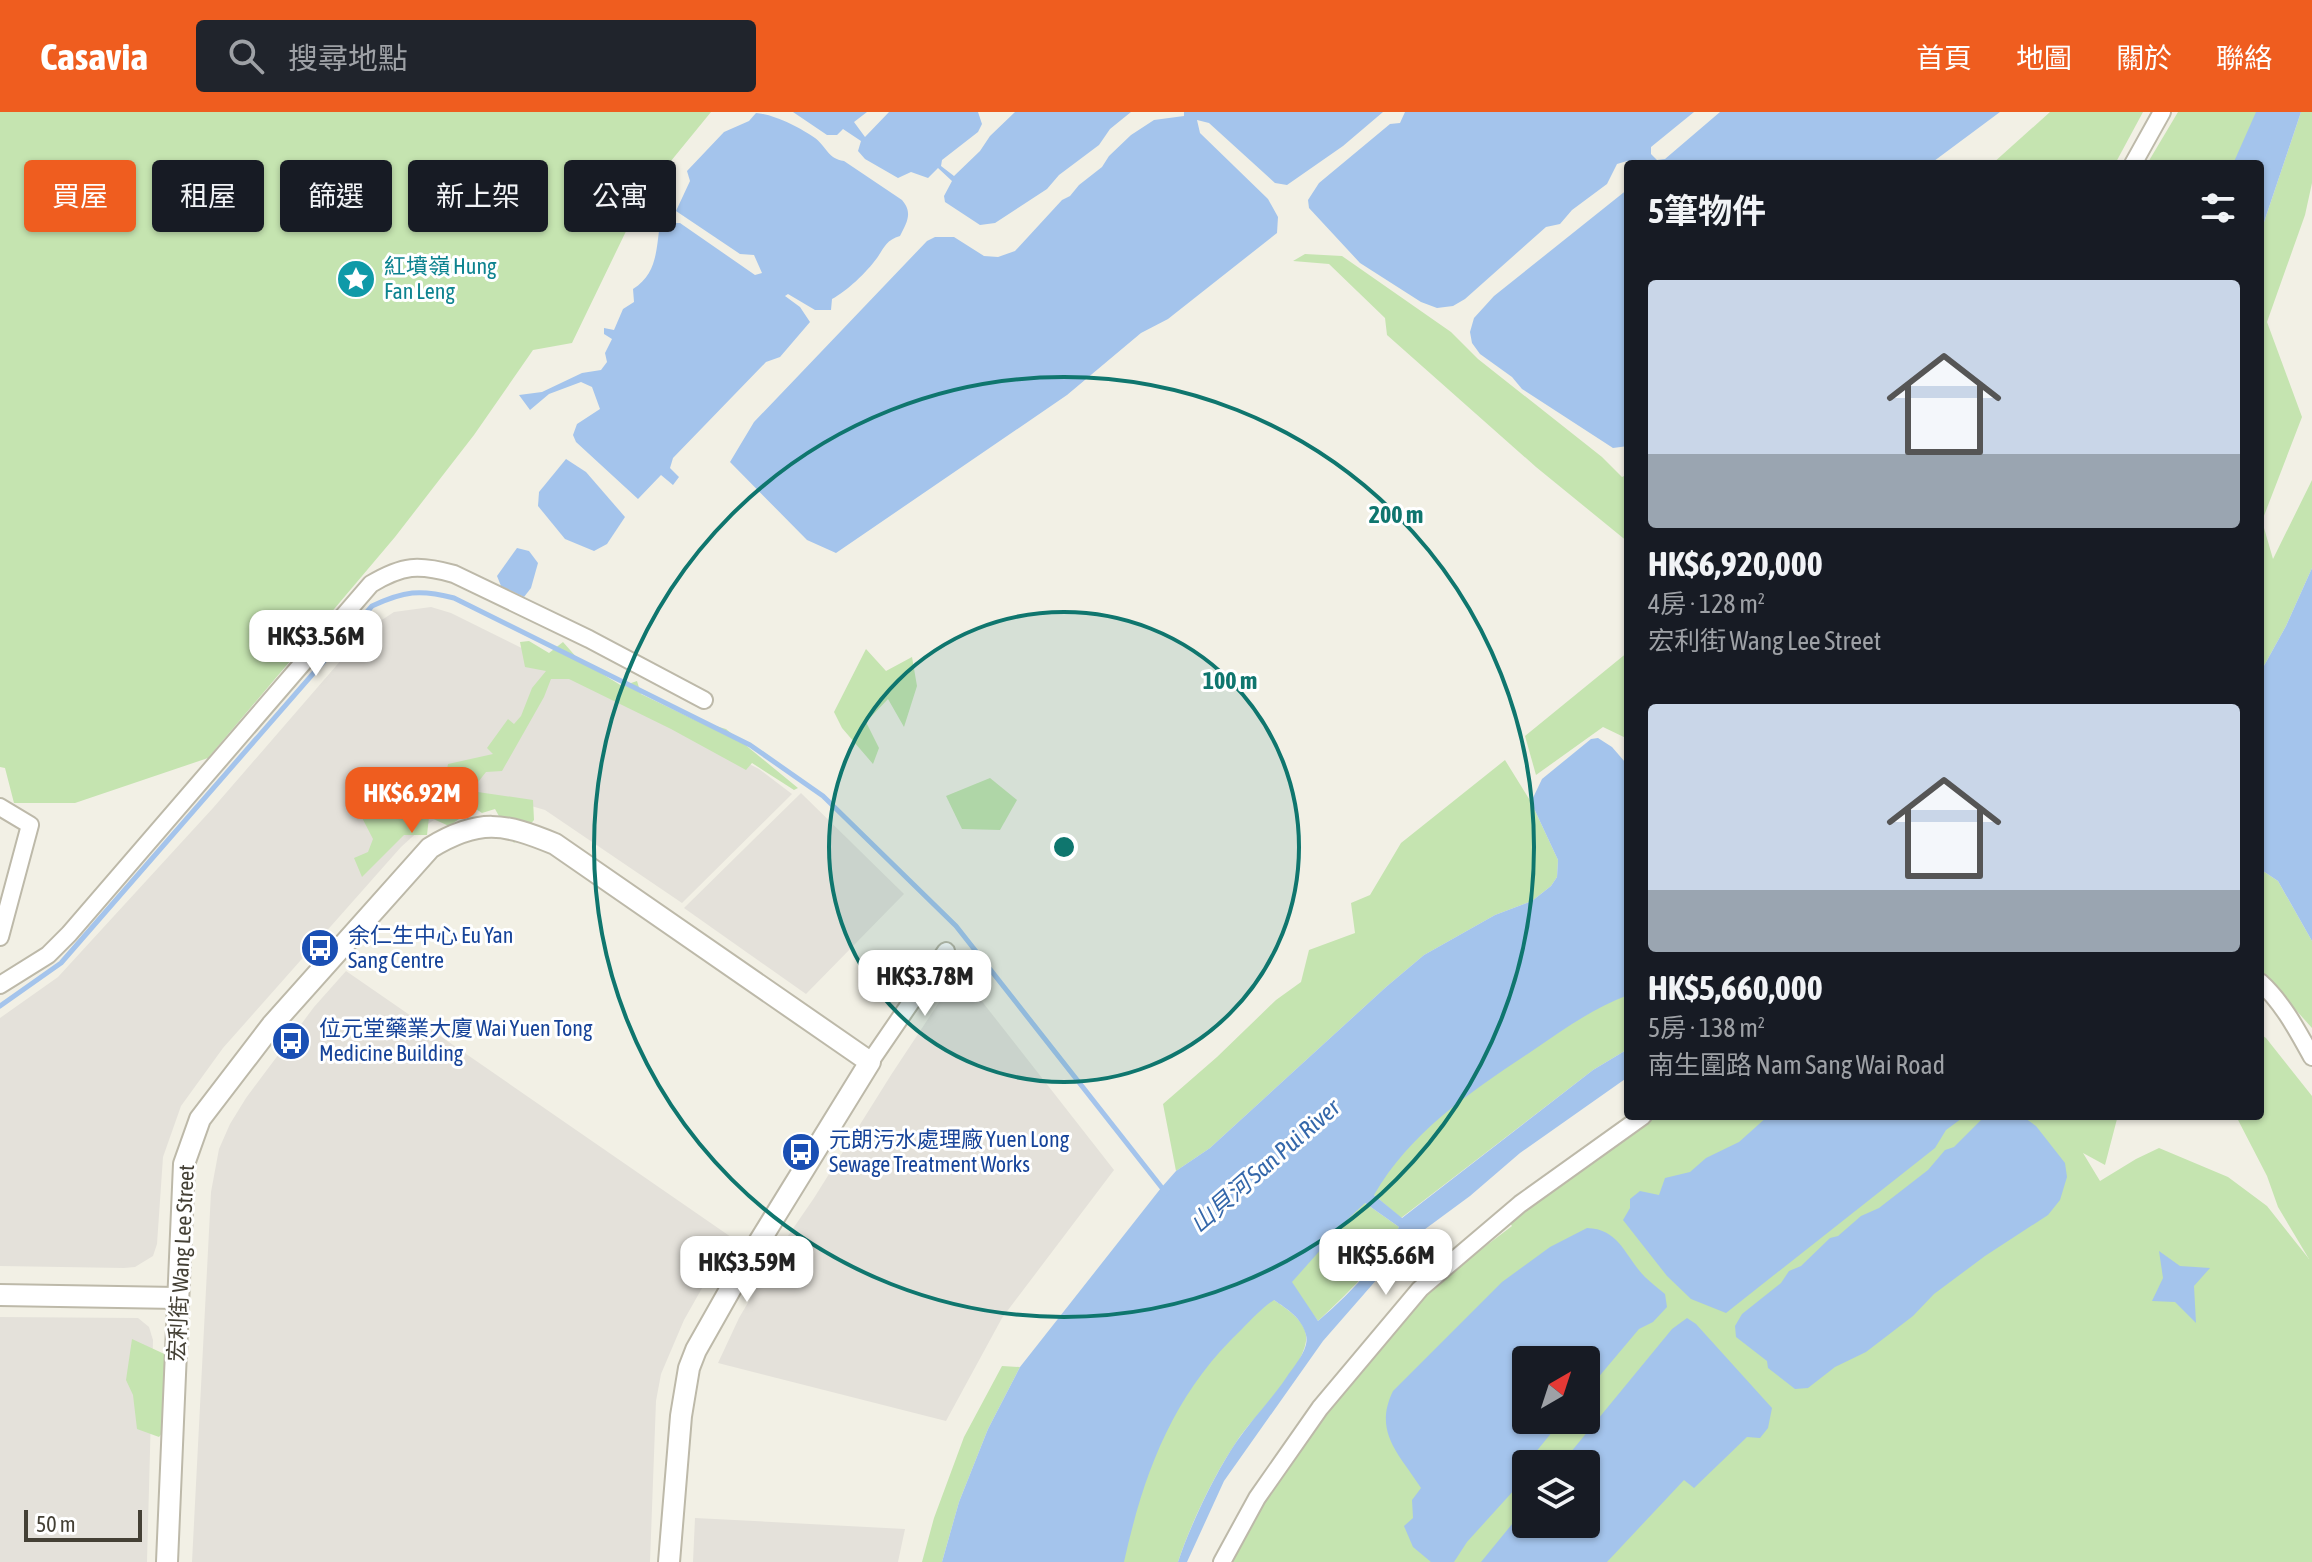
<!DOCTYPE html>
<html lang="zh-TW">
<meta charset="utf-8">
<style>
:root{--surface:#171b24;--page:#20242c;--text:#f1f3f6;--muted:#9ea1a6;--accent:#ef5d1f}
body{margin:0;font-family:"Asap Condensed","Noto Sans TC",sans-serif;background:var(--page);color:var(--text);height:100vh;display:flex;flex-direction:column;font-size:30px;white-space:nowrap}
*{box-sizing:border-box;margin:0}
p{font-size:26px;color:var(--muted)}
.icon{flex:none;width:44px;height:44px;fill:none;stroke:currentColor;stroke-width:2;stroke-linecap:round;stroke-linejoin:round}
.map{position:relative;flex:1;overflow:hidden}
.details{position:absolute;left:1624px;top:48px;width:640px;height:960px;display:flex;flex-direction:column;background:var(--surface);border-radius:8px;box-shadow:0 2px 6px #0004}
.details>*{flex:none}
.hud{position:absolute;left:24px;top:48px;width:760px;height:72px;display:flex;gap:16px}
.needle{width:52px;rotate:39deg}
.tools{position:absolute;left:1512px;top:1234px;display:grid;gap:16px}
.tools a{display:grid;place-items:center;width:88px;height:88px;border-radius:8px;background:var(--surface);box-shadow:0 2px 6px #0004;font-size:40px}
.scale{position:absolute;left:24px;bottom:20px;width:118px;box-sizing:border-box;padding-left:8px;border:4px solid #444035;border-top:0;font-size:22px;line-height:28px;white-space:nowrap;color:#444035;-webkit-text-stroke:6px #fff;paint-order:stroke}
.price{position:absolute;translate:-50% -68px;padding:0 18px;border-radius:16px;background:#fff;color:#222;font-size:26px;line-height:52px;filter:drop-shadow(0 2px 4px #0008)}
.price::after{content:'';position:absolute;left:50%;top:48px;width:24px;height:18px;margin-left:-12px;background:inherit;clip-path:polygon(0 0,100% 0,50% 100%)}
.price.active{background:var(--accent);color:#fff}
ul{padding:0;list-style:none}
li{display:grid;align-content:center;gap:16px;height:424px;padding:0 24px}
li span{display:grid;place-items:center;height:248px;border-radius:8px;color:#555}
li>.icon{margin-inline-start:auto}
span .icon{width:144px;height:144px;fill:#fffc;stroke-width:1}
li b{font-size:34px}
h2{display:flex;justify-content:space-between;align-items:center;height:96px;padding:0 24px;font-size:34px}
.tag{padding:0 28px;border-radius:8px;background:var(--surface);box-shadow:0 2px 6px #0004;font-size:28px;line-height:72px}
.tag.active{background:var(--accent);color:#fff}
header{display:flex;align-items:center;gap:48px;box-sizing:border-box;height:112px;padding:0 40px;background:var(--accent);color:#fff}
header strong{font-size:38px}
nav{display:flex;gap:44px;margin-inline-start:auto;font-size:28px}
.search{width:560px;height:72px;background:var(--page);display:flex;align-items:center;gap:20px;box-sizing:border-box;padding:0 28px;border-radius:8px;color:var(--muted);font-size:30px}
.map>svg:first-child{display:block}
</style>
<header>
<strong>Casavia</strong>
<div class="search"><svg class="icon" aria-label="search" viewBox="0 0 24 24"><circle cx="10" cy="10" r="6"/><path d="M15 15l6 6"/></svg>搜尋地點</div>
<nav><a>首頁</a><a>地圖</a><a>關於</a><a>聯絡</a></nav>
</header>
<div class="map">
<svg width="2312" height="1450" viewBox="0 0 2312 1450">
<rect width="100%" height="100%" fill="#f2f0e5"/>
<g fill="#e4e1da">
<path d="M431,495L451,501L568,559L759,657L792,682L682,791L545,698L521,691H471L446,700L422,716L401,735L223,936L181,994L163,1045L157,1132L153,1144L135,1155L124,1156L0,1154V906L58,865L213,696L368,517L394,500Z"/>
<path d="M801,681L904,782L806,882L684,796Z"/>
<path d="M346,859L731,1125L684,1208L661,1262L656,1289L650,1450H192L211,1080L219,1037L230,1012L246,986L314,895Z"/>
<path d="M959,860L1114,1058L1002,1206L946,1309L718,1251L739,1206L781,1134L814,1086L891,963Z"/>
<path d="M0,1205L138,1206L149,1215L153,1228L147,1450H0Z"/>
<path d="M695,1406L905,1417L898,1450H693Z"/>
</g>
<g fill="#c5e4b0" fill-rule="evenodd">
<path d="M0,0H711L644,82L572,231L533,238L474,323L395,425L208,646L75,691H14L5,656L0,655Z"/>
<path d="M2050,0H2143L2115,52H1992Z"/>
<path d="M2178,0H2270L2243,52H2147Z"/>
<path d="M2301,0H2312V71L2305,103L2267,210L2302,305L2262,409L2273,447L2312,368V456L2286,514L2260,561V122Z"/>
<path d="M1305,142L1342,144L1451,220L1478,247L1602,345L1622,365L1628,362V430L1536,355L1387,223L1385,206L1329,152L1293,149Z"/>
<path d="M529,529L549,541L563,530L578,547L622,574L637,569L641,582L695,608L726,617L798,676L794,678L752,651L746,658L671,617L569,567H551L544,585L502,659L486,660L471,679L533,688L534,708L514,731L495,697L482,701L461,687L462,705L449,714L429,705L427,723H404L362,765L354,746L368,740L373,727L358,698L378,682L389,706L429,681L443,677L448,652L493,642L487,636L508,607L514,612L521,604L532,576L546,559L525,555L520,530Z"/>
<path d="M866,537L886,559L912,545L917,574L904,615L888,587L866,610L879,636L873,652L842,616L834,600Z"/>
<path d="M1628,540V627L1603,615L1536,663L1525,624Z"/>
<path d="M1505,648L1531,690L1558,748L1557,765L1551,774L1532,789L1495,803L1424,843L1386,875L1210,1036L1176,1059L1163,992L1217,945L1276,888L1301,870L1309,838L1355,821L1351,791L1370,783L1401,731Z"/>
<path d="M990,666L1017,688L1000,718L962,717L946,684Z"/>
<path d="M2260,757L2278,769L2312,829V916L2260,858Z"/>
<path d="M1628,864V937L1593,958L1401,1106L1374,1083L1365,1091L1399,1115C1378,1152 1349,1180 1318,1209L1306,1193L1274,1188C1287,1197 1309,1211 1306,1229C1302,1259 1254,1303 1237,1329C1215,1361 1190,1413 1178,1450H1038L1226,1140Z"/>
<path d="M2260,922L2266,926L2312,984V1450H1232L1257,1386L1377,1227L1441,1168L1512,1114L1501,1100L1642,1004H2114L2117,1007L2105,1053L2083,1041L2100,1069L2136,1047L2159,1036L2228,1065L2267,1094L2309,1147L2278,1095L2267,1064L2236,1004H2260ZM1526,1248H1586V1308H1526ZM1526,1352H1586V1412H1526Z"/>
<path d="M132,1227L186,1252L182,1295L159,1325L137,1317L133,1283L126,1268Z"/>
<path d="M1002,1254L1020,1255L988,1317L959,1390L942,1450H922L934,1406L964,1325Z"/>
</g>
<g fill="#a4c4ec" fill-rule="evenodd">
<path d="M793,0H867L854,10L865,25L889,0H978L982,12L978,20L942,48L941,54L954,64L980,39L990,24L1015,0H1131L1110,17L1099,33L1059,63L1047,77L995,111L980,113L945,90L944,84L952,69L938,56L928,66L911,60L898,66L865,47L858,39L861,29L843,17L837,23H827Z"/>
<path d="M1184,0H1383L1343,34L1287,73L1275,71L1209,11L1197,8L1200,21L1268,87L1278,105L1277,121L1168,207L1141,221L1067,283L836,441L807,428L730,350L754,310L927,129L935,125H954L984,144L998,145L1015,139L1062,88L1070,84L1079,73L1102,55L1109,44L1131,23L1154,8L1184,4Z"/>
<path d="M1405,0H1694L1651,35V42L1657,48L1665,47L1720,0H2000L1930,52H1640L1627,49L1617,52L1607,72L1572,98L1560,112L1546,115L1465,187L1453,194L1437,196L1421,190L1360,151L1309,96L1308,88L1319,71L1390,12L1400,11Z"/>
<path d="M2256,0H2301L2260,122V52H2233Z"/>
<path d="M756,1C774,2 801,16 815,26C826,34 828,47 844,49L902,88C913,101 907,110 900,124C886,128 884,136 877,146C866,161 847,179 832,187L831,198H815L788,182L785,184L800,195L810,210L780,245L766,250L673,346L670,356L679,365L673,373L661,363L638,387L576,330L573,323L577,312L600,297L592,275L581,270L549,282L530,298L519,283L542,280L582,261L601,258L607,250L605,241L612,227L604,222V216L614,218L623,197L634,190L633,177C655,163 656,143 659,119L668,111H680L755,163L762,161L754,143L740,142L676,99L690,69L687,59L724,20L749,9Z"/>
<path d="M1628,77V334L1613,336L1522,277L1512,265L1480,242L1472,231L1470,220L1474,206L1494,184Z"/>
<path d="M566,347L586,360L625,405L607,432L594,439L565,427L538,394L539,380Z"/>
<path d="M517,436L529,439L538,451L531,476L524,485L501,474L497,464Z"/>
<path d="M2312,456V829L2278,769L2260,757V561L2286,514Z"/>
<path d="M1598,626L1612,635L1625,650L1628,649V883C1593,896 1563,918 1532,939C1472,979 1411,1019 1374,1083L1402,1106L1593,958L1628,937V965L1520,1041L1470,1084L1413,1126L1323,1229L1224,1369L1187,1450H1178C1190,1414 1215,1361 1237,1329C1252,1307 1271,1288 1286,1266C1293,1255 1310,1237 1306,1223C1302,1206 1287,1197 1274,1188C1262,1196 1252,1207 1242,1217C1173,1282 1144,1360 1124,1450H942L959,1390L988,1317L1020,1255L1161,1076L1176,1059L1210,1036L1386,875L1424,843L1495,803L1532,789L1551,774L1557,765L1558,748L1531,690L1542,667L1591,627ZM1365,1091L1399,1115C1378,1152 1350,1182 1318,1209L1292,1170L1348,1107Z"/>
<path d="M1768,1004H1965L1946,1018L1935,1036L1726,1201L1691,1187L1667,1164L1623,1108L1630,1096V1087L1640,1079L1659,1083L1665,1066L1690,1060L1706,1046L1739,1030Z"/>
<path d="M1985,1004H2022L2036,1014L2065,1051L2067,1065L2060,1088L2048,1103L1985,1144L1934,1182L1913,1204L1866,1240L1835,1255L1808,1276L1795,1277L1768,1256L1767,1249L1736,1225L1735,1214L1742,1202L1781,1171L1789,1159L1801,1154L1830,1126L1838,1124L1861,1104L1879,1096L1928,1058L1945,1038L1954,1035Z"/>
<path d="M1587,1116C1620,1117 1625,1145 1645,1165C1651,1171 1658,1176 1665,1182L1667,1195L1653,1210L1639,1217L1586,1280V1248H1526V1308H1562L1526,1352L1515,1377L1467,1430L1454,1450H1431L1413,1435L1404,1414L1413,1406L1412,1388L1421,1376C1399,1342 1373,1320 1393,1279L1502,1170L1550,1135Z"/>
<path d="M2159,1139L2180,1154L2210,1156L2194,1174L2196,1211L2175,1190L2152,1189L2163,1166Z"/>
<path d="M1687,1206L1696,1212L1772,1296L1768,1316L1760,1326L1747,1325L1694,1376L1684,1368L1607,1450H1481L1526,1395V1412H1586V1352H1561L1672,1217Z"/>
</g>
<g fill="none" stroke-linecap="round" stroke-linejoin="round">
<path stroke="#a4c4ec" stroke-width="5" d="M0,894L61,851L372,494C404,479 420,477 454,486L750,633L823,684L956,814L1166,1081"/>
<defs>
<g id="minor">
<path d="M2133,52L2162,0"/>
<path d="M0,695L30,713L0,825"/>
<path d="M2260,870C2283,891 2297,918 2312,945"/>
<path d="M0,873L48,843L69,822L371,472C403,453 418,452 454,462L589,527L704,588"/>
<path d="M870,950L946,839"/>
<path d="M1222,1450L1257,1386L1320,1296L1420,1177L1520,1092L1643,1004"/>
</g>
<g id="tertiary">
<path d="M0,1183L177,1186"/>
<path d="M167,1450L184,1052L200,1007L272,913L430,736C479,706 504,711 555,732L870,950L735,1169L696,1238L689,1256L681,1304L669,1450"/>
</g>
</defs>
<use href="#minor" stroke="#bdb9a9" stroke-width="20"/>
<use href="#tertiary" stroke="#bdb9a9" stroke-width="24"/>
<use href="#minor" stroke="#fff" stroke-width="16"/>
<use href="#tertiary" stroke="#fff" stroke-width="20"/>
</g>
<circle cx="1064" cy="735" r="235" fill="#0f766e" fill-opacity=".12"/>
<g fill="none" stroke="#0f766e" stroke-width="4">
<circle cx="1064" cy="735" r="235"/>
<circle cx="1064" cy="735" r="470"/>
</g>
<defs>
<symbol id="sight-disc" viewBox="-11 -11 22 22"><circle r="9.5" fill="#0f9aa8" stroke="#fff"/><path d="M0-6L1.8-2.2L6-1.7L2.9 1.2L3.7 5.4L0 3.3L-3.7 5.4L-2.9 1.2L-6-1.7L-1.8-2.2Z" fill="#fff"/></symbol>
<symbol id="bus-disc" viewBox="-11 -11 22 22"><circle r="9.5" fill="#1a4fb4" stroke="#fff"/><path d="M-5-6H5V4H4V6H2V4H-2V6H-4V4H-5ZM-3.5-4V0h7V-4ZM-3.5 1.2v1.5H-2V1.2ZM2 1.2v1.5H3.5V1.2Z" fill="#fff"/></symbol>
</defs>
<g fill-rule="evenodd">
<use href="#sight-disc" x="334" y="145" width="44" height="44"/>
<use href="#bus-disc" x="298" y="814" width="44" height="44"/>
<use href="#bus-disc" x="269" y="907" width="44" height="44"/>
<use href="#bus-disc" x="779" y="1018" width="44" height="44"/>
</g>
<g text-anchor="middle" stroke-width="6" stroke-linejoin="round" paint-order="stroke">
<g font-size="22" fill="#0d838f" stroke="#fff" text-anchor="start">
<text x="384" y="162">紅墳嶺 Hung<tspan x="384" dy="25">Fan Leng</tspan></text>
</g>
<g font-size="22" fill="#164399" stroke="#fff" text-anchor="start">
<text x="348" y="831">余仁生中心 Eu Yan<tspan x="348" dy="25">Sang Centre</tspan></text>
<text x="319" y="924">位元堂藥業大廈 Wai Yuen Tong<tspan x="319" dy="25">Medicine Building</tspan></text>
<text x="829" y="1035">元朗污水處理廠 Yuen Long<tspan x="829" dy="25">Sewage Treatment Works</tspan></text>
</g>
<g font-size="22" fill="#444035" stroke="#fff">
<text transform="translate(181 1151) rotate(-87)" y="8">宏利街 Wang Lee Street</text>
</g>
<g font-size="24" font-style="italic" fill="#3467aa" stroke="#fff">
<text transform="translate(1265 1054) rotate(-41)" y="8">山貝河 San Pui River</text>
</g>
</g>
<circle cx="1064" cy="735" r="12" fill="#0f766e" stroke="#fff" stroke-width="4"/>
<g font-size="24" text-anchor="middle" font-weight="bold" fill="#0f766e" stroke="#fff" stroke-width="6" stroke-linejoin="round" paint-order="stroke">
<text x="1396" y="411">200 m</text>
<text x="1230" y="577">100 m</text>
</g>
</svg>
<div class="tools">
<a><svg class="needle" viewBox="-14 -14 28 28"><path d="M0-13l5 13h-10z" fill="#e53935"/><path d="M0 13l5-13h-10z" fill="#9ea1a6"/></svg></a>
<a><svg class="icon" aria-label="layers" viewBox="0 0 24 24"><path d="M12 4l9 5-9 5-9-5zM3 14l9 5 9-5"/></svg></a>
</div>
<div class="scale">50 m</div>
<b class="price" style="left:316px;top:566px">HK$3.56M</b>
<b class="price active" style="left:412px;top:723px">HK$6.92M</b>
<b class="price" style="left:925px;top:906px">HK$3.78M</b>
<b class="price" style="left:1386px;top:1185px">HK$5.66M</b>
<b class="price" style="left:747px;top:1192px">HK$3.59M</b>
<div class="hud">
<a class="tag active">買屋</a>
<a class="tag">租屋</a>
<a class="tag">篩選</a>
<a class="tag">新上架</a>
<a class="tag">公寓</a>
</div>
<section class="details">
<h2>5筆物件<svg class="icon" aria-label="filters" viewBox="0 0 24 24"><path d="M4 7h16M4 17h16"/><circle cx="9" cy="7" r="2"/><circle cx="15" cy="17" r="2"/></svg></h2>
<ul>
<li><span style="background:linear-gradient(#c9d6e8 70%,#9aa5b1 0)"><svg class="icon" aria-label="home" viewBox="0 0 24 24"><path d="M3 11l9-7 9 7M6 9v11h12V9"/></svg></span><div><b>HK$6,920,000</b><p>4房 · 128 m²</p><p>宏利街 Wang Lee Street</p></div></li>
<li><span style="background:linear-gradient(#c9d6e8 75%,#9aa5b1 0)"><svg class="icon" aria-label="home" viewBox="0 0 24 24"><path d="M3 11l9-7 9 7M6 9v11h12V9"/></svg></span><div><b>HK$5,660,000</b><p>5房 · 138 m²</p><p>南生圍路 Nam Sang Wai Road</p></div></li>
</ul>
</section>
</div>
